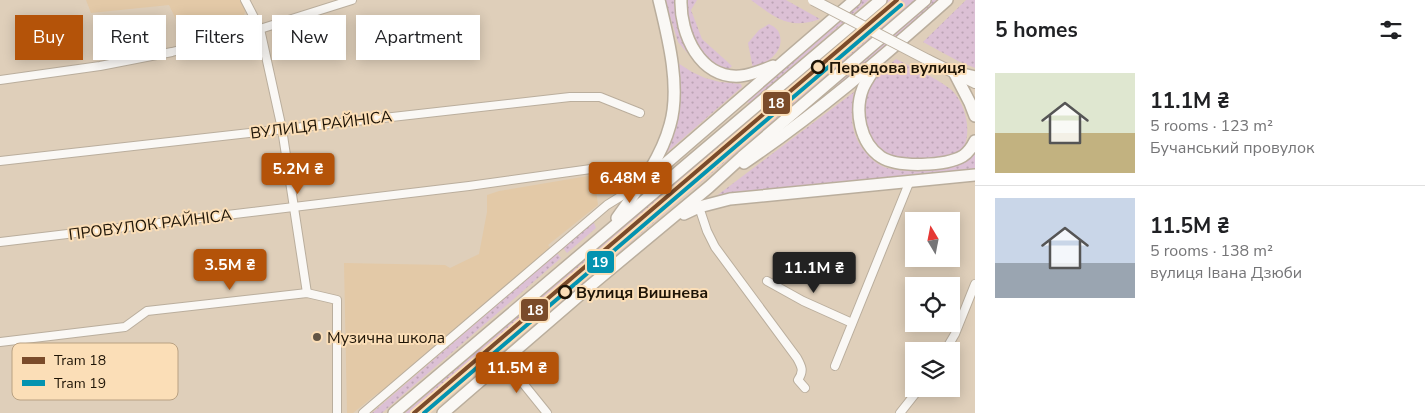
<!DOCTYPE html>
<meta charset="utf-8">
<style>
:root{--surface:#fff;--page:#f2f2f2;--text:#202124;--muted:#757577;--line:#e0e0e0;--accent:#b45309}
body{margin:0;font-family:"Nunito Sans",sans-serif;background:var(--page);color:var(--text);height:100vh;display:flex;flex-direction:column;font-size:19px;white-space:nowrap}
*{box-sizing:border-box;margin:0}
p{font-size:16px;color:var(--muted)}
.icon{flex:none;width:28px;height:28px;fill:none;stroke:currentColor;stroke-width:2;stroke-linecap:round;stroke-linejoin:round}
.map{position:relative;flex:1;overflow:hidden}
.side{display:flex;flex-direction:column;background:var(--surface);width:450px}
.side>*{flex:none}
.guide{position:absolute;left:15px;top:15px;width:475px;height:45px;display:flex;gap:10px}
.needle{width:32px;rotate:350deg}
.buttons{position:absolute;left:905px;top:212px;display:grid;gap:10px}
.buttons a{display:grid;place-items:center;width:55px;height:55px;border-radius:0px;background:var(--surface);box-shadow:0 2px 12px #0003;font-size:25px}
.price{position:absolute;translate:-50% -42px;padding:0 11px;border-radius:5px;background:var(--accent);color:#fff;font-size:16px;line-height:32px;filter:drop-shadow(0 1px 2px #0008)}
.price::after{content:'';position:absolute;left:50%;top:30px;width:15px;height:11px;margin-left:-8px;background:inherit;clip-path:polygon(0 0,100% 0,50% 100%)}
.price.on{background:#222;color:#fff}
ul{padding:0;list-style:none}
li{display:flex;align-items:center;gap:15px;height:125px;padding:0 20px}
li+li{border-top:1px solid var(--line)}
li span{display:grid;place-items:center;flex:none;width:140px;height:100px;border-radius:0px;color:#555}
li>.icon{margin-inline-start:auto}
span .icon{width:60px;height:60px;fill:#fffc;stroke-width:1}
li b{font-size:21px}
h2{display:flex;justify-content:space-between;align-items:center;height:60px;padding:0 20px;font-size:21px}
.chip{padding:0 18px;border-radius:0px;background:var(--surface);box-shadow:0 2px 12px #0003;font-size:18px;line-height:45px}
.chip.on{background:var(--accent);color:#fff}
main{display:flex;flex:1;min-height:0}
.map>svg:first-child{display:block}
</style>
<main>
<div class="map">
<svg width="975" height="413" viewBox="0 0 975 413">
<defs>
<pattern id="grass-dots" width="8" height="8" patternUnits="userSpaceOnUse" patternTransform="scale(1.25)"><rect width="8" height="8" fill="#dcc0d5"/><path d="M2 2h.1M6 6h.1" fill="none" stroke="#bca4b5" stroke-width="1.8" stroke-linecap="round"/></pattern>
</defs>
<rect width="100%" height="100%" fill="#dfcfba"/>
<g fill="#e3c9a7">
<path d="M86,0H242L246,8L242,23L230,35L188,44L169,5L91,13Z"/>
<path d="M594,175L598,205L548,245L552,249L381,396L378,393L353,413H347L344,263L445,265L450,268L479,254L487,212V195L499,191Z"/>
</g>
<g fill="url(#grass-dots)">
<path d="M665,0H676L678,28L689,55L678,42Z"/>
<path d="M687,0H697L691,10L702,39L732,66L728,70C723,69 717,68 713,65C693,52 687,22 687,0Z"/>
<path d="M751,0H786L820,19C788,30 776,18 751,0Z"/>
<path d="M860,0H869L750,103L746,102V101Z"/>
<path d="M886,0H915L430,413H405Z"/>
<path d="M932,0H940L839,87H835L836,83Z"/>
<path d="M966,0H975V68L958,61L923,42Z"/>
<path d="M769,24C775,27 779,30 780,36C784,53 766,63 753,69L748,43L759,30Z"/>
<path d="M896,59C913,68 933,76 949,88C966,100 975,139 959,153C950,157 939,157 929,158C906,160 881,161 870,137C866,129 864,124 864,116C865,85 874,78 896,59Z"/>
<path d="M678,63L692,72L705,78L720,82L741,84L742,87L665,154C667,146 673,138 676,129C682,108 681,85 678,63Z"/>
<path d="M854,92C850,115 850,135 866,153C871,159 877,164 884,167C898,172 918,171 933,169C949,168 965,166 975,154V171L715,197Z"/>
<path d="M592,223H594L596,228L567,253L563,248Z"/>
<path d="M557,253L561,258L382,413H372Z"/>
</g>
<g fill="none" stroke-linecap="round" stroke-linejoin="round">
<defs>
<g id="minor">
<path d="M245,0L260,29L282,129L307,293"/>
<path d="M0,80L100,66L172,52L260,29L352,0"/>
<path d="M0,161L570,97H600L640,113"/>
<path d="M699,207L707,231L715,247L797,358C802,367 804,371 798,380L805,388"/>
<path d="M0,242L469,186L598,168"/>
<path d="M767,281L803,301L852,323"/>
<path d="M0,342L125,327L147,311L307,293L337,300V413"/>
<path d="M945,351L955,334L975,284"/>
<path d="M505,361L547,413"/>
<path d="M835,366L909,183"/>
<path d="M363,413L607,205L636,187"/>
<path d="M900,413L919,389"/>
</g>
<path id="major" d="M928,60L975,83"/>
<g id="highway">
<path d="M681,0C680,34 700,79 740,76C751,75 763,70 773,66"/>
<path d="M875,68C871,74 866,81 863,88C854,111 860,143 881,157C898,168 946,166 963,156C969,152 972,147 975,141"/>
<path d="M954,72L970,103L975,116"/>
<path d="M954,72L975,77"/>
<path d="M744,163C816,114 882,58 947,0"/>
<path d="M642,184L855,0"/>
<path d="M684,214L699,207L730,199L975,175"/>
<path d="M617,218C637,190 661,159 670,125C681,87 668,37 659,0"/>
<path d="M394,413L881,0"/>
<path d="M443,413L590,286L709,187L742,157L925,0"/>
</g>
</defs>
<use href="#minor" stroke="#baae9d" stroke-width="10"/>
<use href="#major" stroke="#baae9d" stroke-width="12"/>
<use href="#highway" stroke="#baae9d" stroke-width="14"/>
<use href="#minor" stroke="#faf8f5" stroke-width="8"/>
<use href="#major" stroke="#faf8f5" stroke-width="10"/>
<use href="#highway" stroke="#faf8f5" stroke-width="11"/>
<defs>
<path id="major-bridge" d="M813,0L928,60"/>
</defs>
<use href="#major-bridge" stroke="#baae9d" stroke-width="12" stroke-linecap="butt"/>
<use href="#major-bridge" stroke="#faf8f5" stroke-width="10"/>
<defs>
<path id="tram-1" d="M414,413L897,0"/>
<path id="tram-2" d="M424,413L901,5"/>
</defs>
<use href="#tram-1" stroke="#fbdeb7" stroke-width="8"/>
<use href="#tram-2" stroke="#fbdeb7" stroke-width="8"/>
<use href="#tram-1" stroke="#7a4b2a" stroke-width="4"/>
<use href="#tram-2" stroke="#0493b0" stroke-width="4"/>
</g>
<g fill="#fbdeb7" stroke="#1e1406" stroke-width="2.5">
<circle cx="818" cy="67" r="6"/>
<circle cx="565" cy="292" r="6"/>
</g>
<circle fill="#625545" stroke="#fbdeb7" stroke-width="2" cx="317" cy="337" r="5"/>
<g text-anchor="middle" stroke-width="4" stroke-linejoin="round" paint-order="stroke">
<g font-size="16" font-weight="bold" fill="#1e1406" stroke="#fbdeb7" text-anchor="start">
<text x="829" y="73">Передова вулиця</text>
<text x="576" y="298">Вулиця Вишнева</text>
</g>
<g font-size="16" fill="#1e1406" stroke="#fbdeb7">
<text transform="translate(321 124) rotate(-7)" y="6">ВУЛИЦЯ РАЙНІСА</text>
<text transform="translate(150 224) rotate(-7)" y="6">ПРОВУЛОК РАЙНІСА</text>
</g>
<g font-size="16" fill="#1e1406" stroke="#fbdeb7" text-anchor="start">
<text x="327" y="343">Музична школа</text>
</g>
</g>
<rect x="12" y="343" width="166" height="57" rx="8" fill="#fbdeb7" stroke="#b9a182" stroke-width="1"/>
<rect x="22" y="357" width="23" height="7" fill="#7a4b2a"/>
<rect x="22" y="380" width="23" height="6" fill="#0493b0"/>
<g font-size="14" fill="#1e1406">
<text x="54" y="365">Tram 18</text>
<text x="54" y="388">Tram 19</text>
</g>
<g stroke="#fbdeb7" stroke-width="2">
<rect x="762" y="91" width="29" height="24" rx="5" fill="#7a4b2a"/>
<rect x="586" y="250" width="29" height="24" rx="5" fill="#0493b0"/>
<rect x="520" y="298" width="29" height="24" rx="5" fill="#7a4b2a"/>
</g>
<g font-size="14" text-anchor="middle" font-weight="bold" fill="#fff">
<text x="776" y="108">18</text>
<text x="600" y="267">19</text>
<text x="535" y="315">18</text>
</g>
</svg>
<div class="buttons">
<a><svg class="needle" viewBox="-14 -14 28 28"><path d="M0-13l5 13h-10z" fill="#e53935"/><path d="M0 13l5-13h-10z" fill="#757577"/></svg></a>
<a><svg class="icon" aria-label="locate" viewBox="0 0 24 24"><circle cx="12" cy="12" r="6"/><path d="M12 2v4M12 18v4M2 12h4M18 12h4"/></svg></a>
<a><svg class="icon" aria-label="layers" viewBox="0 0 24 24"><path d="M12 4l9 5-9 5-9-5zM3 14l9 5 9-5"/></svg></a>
</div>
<b class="price" style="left:298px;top:195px">5.2M ₴</b>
<b class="price" style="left:630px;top:204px">6.48M ₴</b>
<b class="price" style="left:230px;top:291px">3.5M ₴</b>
<b class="price on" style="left:814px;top:294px">11.1M ₴</b>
<b class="price" style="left:517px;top:394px">11.5M ₴</b>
<div class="guide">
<a class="chip on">Buy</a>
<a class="chip">Rent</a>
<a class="chip">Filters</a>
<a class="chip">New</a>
<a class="chip">Apartment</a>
</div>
</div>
<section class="side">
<h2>5 homes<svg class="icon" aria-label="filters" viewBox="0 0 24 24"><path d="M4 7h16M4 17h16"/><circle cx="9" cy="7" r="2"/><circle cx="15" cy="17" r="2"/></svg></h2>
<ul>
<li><span style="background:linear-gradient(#dfe7d0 60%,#c2b280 0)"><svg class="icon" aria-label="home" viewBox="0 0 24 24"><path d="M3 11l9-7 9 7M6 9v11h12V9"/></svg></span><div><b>11.1M ₴</b><p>5 rooms · 123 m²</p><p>Бучанський провулок</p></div></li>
<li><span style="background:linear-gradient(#c9d6e8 65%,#9aa5b1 0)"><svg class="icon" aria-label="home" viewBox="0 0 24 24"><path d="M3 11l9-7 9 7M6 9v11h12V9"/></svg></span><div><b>11.5M ₴</b><p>5 rooms · 138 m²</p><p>вулиця Івана Дзюби</p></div></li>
</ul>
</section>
</main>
